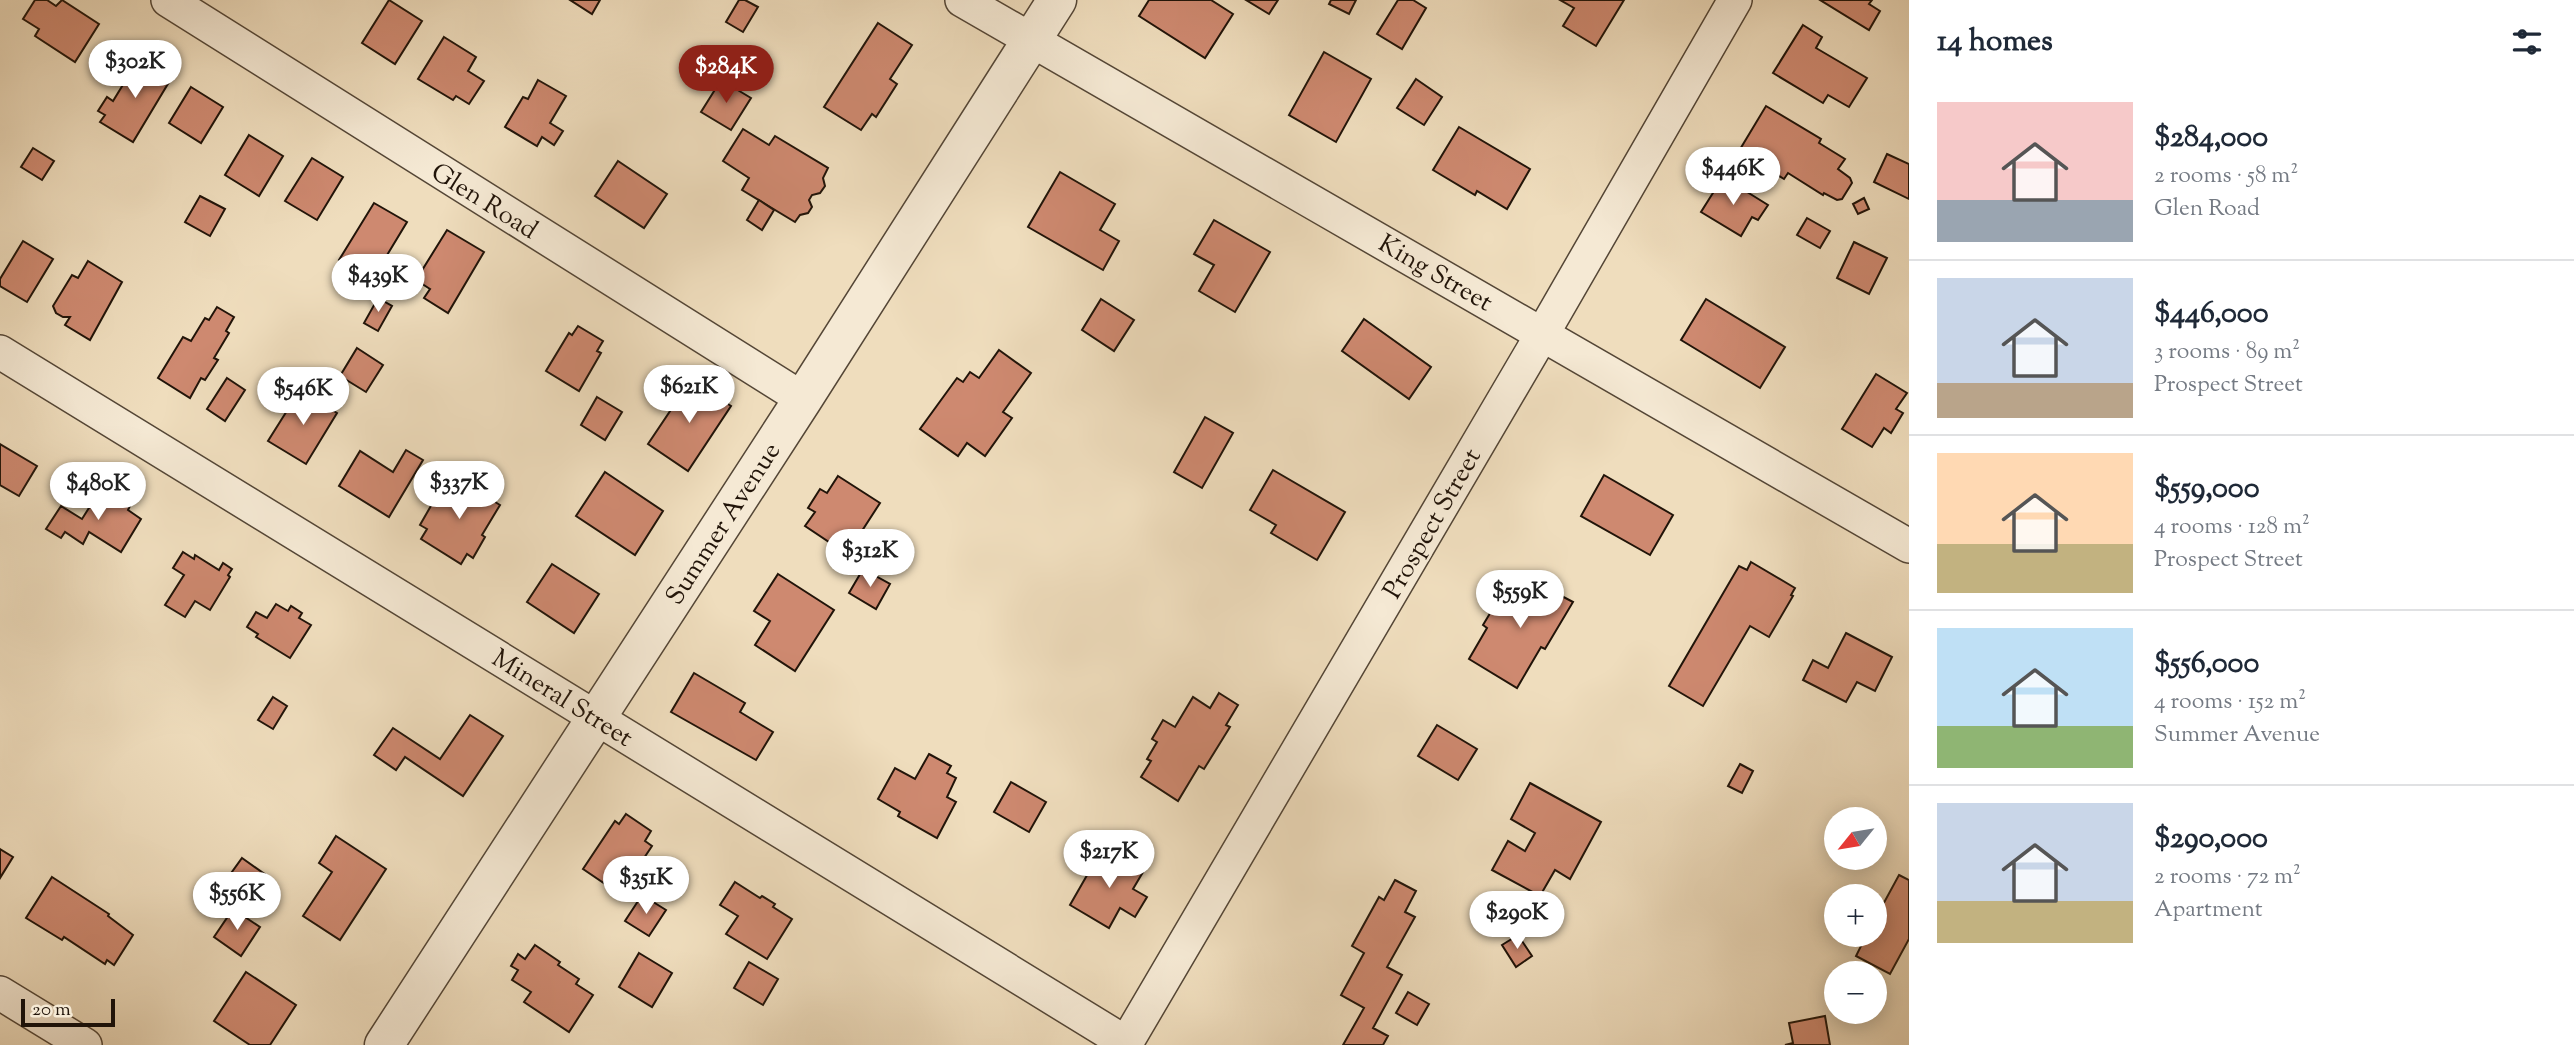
<!DOCTYPE html>
<meta charset="utf-8">
<style>
:root{--surface:#fff;--page:#f6f6f7;--text:#1f2937;--muted:#747a83;--line:#e0e1e3;--accent:#8f2418}
body{margin:0;font-family:"Sorts Mill Goudy",serif;background:var(--page);color:var(--text);height:100vh;display:flex;flex-direction:column;font-size:26px;white-space:nowrap}
*{box-sizing:border-box;margin:0}
p{font-size:23px;color:var(--muted)}
.icon{flex:none;width:38px;height:38px;fill:none;stroke:currentColor;stroke-width:2;stroke-linecap:round;stroke-linejoin:round}
.map{position:relative;flex:1;overflow:hidden}
.panel{display:flex;flex-direction:column;background:var(--surface);width:665px}
.panel>*{flex:none}
.needle{width:46px;rotate:240deg}
.buttons{position:absolute;left:1824px;top:807px;display:grid;gap:14px}
.buttons a{display:grid;place-items:center;width:63px;height:63px;border-radius:50%;background:var(--surface);box-shadow:0 4px 18px #0003;font-size:35px}
.scale{position:absolute;left:21px;bottom:18px;width:94px;box-sizing:border-box;padding-left:7px;border:4px solid #211409;border-top:0;font-size:19px;line-height:24px;white-space:nowrap;color:#211409;-webkit-text-stroke:5px #f5e9d4;paint-order:stroke}
.price{position:absolute;translate:-50% -60px;padding:0 16px;border-radius:24px;background:#fff;color:#222;font-size:23px;line-height:46px;filter:drop-shadow(0 2px 4px #0008)}
.price::after{content:'';position:absolute;left:50%;top:42px;width:21px;height:16px;margin-left:-10px;background:inherit;clip-path:polygon(0 0,100% 0,50% 100%)}
.price.selected{background:var(--accent);color:#fff}
ul{padding:0;list-style:none}
li{display:flex;align-items:center;gap:21px;height:175px;padding:0 28px}
li+li{border-top:2px solid var(--line)}
li span{display:grid;place-items:center;flex:none;width:196px;height:140px;border-radius:0px;color:#555}
li>.icon{margin-inline-start:auto}
span .icon{width:84px;height:84px;fill:#fffc;stroke-width:1}
li b{font-size:30px}
h2{display:flex;justify-content:space-between;align-items:center;height:84px;padding:0 28px;font-size:30px}
main{display:flex;flex:1;min-height:0}
.map>svg:first-child{display:block}
</style>
<main>
<div class="map">
<svg width="1909" height="1045" viewBox="0 0 1909 1045">
<rect width="100%" height="100%" fill="#efddbd"/>
<filter id="stains"><feTurbulence type="fractalNoise" baseFrequency=".00286" numOctaves="4"/><feColorMatrix values="0 0 0 0 .2 0 0 0 0 .09 0 0 0 0 .02 0 0 0 .5 -.17"/></filter>
<radialGradient id="worn" r=".72"><stop offset=".6" stop-color="#630" stop-opacity="0"/><stop offset="1" stop-color="#630" stop-opacity=".3"/></radialGradient>
<g fill="#ce8970" stroke="#211409" stroke-width="2">
<path d="M35,0H47L56,6L62,0L99,24L75,62L35,36L39,29L23,19Z"/>
<path d="M389,0L422,21L395,64L362,43Z"/>
<path d="M570,0H600L592,14Z"/>
<path d="M739,0H745L758,7L743,32L726,22Z"/>
<path d="M1149,0H1211L1233,14L1205,58L1139,16Z"/>
<path d="M1246,0H1278L1269,14Z"/>
<path d="M1331,0H1356L1349,14L1329,4Z"/>
<path d="M1398,0H1413L1426,8L1402,49L1377,34Z"/>
<path d="M1560,0H1624L1596,46L1563,26L1574,8Z"/>
<path d="M1820,0H1872L1869,4L1880,11L1869,30Z"/>
<path d="M878,23L912,45L890,79L897,84L876,117L872,114L861,130L824,107Z"/>
<path d="M1803,25L1822,37L1816,48L1867,78L1849,107L1828,95L1823,103L1773,73Z"/>
<path d="M444,37L476,57L468,71L484,81L469,104L456,96L453,100L418,79Z"/>
<path d="M1324,52L1371,79L1336,142L1289,115Z"/>
<path d="M140,57L172,77L133,142L100,122L105,115L98,111L107,97L113,101Z"/>
<path d="M1416,79L1442,97L1424,125L1397,108Z"/>
<path d="M538,80L566,96L550,123L563,131L554,145L542,137L537,146L505,127L523,97L528,99Z"/>
<path d="M721,80L751,98L731,130L701,112Z"/>
<path d="M191,87L223,107L201,143L169,123Z"/>
<path d="M1766,106L1821,139L1819,143L1845,159L1838,169L1850,178L1852,183L1842,199L1837,200L1824,193L1823,195L1788,173L1784,179L1739,151Z"/>
<path d="M1459,127L1530,169L1507,209L1477,191L1475,195L1433,170Z"/>
<path d="M743,129L769,145L775,136L828,168L823,178L825,186L820,193L812,195L809,200L812,207L808,213L800,215L795,222L742,190L749,178L723,161Z"/>
<path d="M249,135L283,156L259,196L225,175Z"/>
<path d="M33,148L54,161L42,180L21,167Z"/>
<path d="M1887,154L1909,164V199L1874,182Z"/>
<path d="M312,158L343,177L317,220L285,201Z"/>
<path d="M618,161L667,194L644,228L595,196Z"/>
<path d="M1060,172L1115,204L1100,230L1119,241L1103,270L1028,227Z"/>
<path d="M1723,177L1768,205L1758,220L1752,217L1741,236L1701,212Z"/>
<path d="M200,196L225,209L210,236L185,222Z"/>
<path d="M1864,198L1869,209L1858,214L1853,204Z"/>
<path d="M759,200L774,210L762,230L747,220Z"/>
<path d="M374,203L407,222L372,280L339,260Z"/>
<path d="M1807,218L1830,231L1820,248L1797,235Z"/>
<path d="M1214,220L1270,252L1235,312L1199,291L1214,265L1194,254Z"/>
<path d="M447,230L484,252L448,313L424,298L430,289L416,280Z"/>
<path d="M23,241L53,259L27,302L0,286V279Z"/>
<path d="M1854,242L1887,258L1869,294L1837,278Z"/>
<path d="M88,261L122,282L90,340L65,325L70,317H63L56,313L53,306L72,275L78,278Z"/>
<path d="M378,298L392,306L378,331L364,323Z"/>
<path d="M1101,299L1134,320L1114,351L1082,330Z"/>
<path d="M1706,299L1785,347L1760,388L1681,340Z"/>
<path d="M217,307L234,317L226,331L229,333L214,358L218,360L205,380L201,378L190,398L158,378L183,337L191,341L205,318L209,320Z"/>
<path d="M1364,319L1431,367L1409,399L1342,351Z"/>
<path d="M578,326L603,341L597,351L601,353L579,391L546,371L569,333L572,335Z"/>
<path d="M357,348L383,365L366,392L340,376Z"/>
<path d="M999,350L1031,373L1003,412L1012,418L985,456L967,443L958,456L920,429L957,378L963,382L970,372L979,378Z"/>
<path d="M1876,374L1907,393L1896,409L1903,413L1891,433L1884,428L1872,447L1842,429Z"/>
<path d="M227,378L245,390L225,421L207,409Z"/>
<path d="M691,380L731,406L688,471L648,444Z"/>
<path d="M300,390L337,413L306,464L268,441Z"/>
<path d="M597,397L622,412L605,440L581,425Z"/>
<path d="M1205,417L1233,433L1202,488L1174,472Z"/>
<path d="M0,444L37,466L19,496L0,485Z"/>
<path d="M406,450L423,460L389,517L339,486L360,451L393,472Z"/>
<path d="M1273,470L1345,512L1317,560L1271,533L1276,525L1250,510Z"/>
<path d="M605,472L663,511L635,555L576,516Z"/>
<path d="M1604,475L1673,515L1650,555L1581,516Z"/>
<path d="M838,476L880,503L847,554L805,526L815,512L808,508L820,489L827,493Z"/>
<path d="M454,477L500,505L482,535L485,537L473,558L467,554L461,564L421,539L427,529L420,525L432,504L436,506Z"/>
<path d="M99,492L115,503L119,497L131,504L128,510L141,519L121,552L89,532L83,544L65,532L61,538L46,529L61,506L82,519Z"/>
<path d="M183,552L194,559L195,555L219,570L223,563L232,569L228,575L230,577L210,610L195,601L185,617L165,605L184,575L173,568Z"/>
<path d="M1751,562L1795,588L1791,595L1793,596L1769,637L1750,626L1703,706L1669,686L1739,566L1747,570Z"/>
<path d="M552,564L599,594L574,633L527,602Z"/>
<path d="M863,569L890,584L876,609L849,593Z"/>
<path d="M778,574L834,610L795,671L755,645L770,621L754,611Z"/>
<path d="M1520,574L1573,602L1545,649L1541,647L1517,688L1469,659L1487,628L1483,625L1495,605L1501,608Z"/>
<path d="M276,604L288,611L291,606L302,613L299,618L311,625L290,658L256,637L258,634L247,627L256,612L267,618Z"/>
<path d="M1846,633L1892,657L1875,691L1857,682L1846,702L1803,680L1813,660L1828,668Z"/>
<path d="M694,673L745,703L740,712L773,732L756,760L671,712Z"/>
<path d="M1219,693L1238,705L1226,725L1230,727L1204,769L1199,766L1178,801L1141,777L1151,761L1147,759L1157,742L1152,739L1163,720L1175,727L1193,697L1210,708Z"/>
<path d="M273,697L287,706L273,729L258,720Z"/>
<path d="M470,715L503,736L463,796L405,757L396,770L374,755L393,728L440,759Z"/>
<path d="M1437,725L1477,749L1458,780L1418,756Z"/>
<path d="M929,754L951,766L947,773L956,778L947,797L956,802L937,838L898,816L900,812L878,799L895,768L915,779Z"/>
<path d="M1740,764L1753,771L1742,793L1728,786Z"/>
<path d="M1011,782L1046,802L1029,832L994,812Z"/>
<path d="M1530,783L1601,822L1570,879L1555,870L1540,896L1492,870L1508,841L1525,851L1535,833L1511,819Z"/>
<path d="M626,814L651,831L645,841L652,846L620,894L583,869L615,821L619,824Z"/>
<path d="M336,836L386,869L340,940L303,916L332,872L319,863Z"/>
<path d="M0,849L13,857L0,878Z"/>
<path d="M1102,849L1143,872L1133,889L1147,897L1135,917L1120,908L1109,928L1070,905Z"/>
<path d="M242,858L266,875L247,900L224,883Z"/>
<path d="M1899,875L1909,880V939L1890,974L1856,956L1867,934H1874V921Z"/>
<path d="M52,877L109,914L108,916L133,935L114,965L107,960L105,964L64,937L62,940L26,918Z"/>
<path d="M1395,880L1416,891L1405,912L1415,917L1387,967L1402,975L1373,1028L1388,1036L1383,1045H1343L1364,1008L1341,995L1364,953L1352,946L1379,897L1384,900Z"/>
<path d="M735,882L760,898L762,896L775,904L773,907L792,919L767,959L726,934L738,916L720,905Z"/>
<path d="M642,895L666,910L649,936L625,921Z"/>
<path d="M233,909L260,927L241,956L214,937Z"/>
<path d="M1518,935L1532,956L1516,967L1502,945Z"/>
<path d="M535,945L560,962L558,965L579,979L576,984L593,995L569,1032L524,1002L531,992L512,980L518,970L511,966L518,954L525,959Z"/>
<path d="M639,953L672,973L652,1007L619,987Z"/>
<path d="M749,962L778,979L763,1005L734,988Z"/>
<path d="M246,972L296,1005L270,1045H250L214,1021Z"/>
<path d="M1408,992L1429,1004L1417,1025L1396,1013Z"/>
<path d="M1825,1016L1830,1045H1785L1793,1043L1789,1023Z"/>
</g>
<g fill="none" stroke-linecap="round" stroke-linejoin="round">
<defs>
<g id="minor">
<path d="M168,0L803,399"/>
<path d="M962,0L1909,546"/>
<path d="M0,352L1126,1043"/>
<path d="M0,993L85,1045"/>
<path d="M1125,1045L1543,333L1735,0"/>
</g>
<path id="tertiary" d="M384,1045L803,399L1057,0"/>
</defs>
<use href="#minor" stroke="#544636" stroke-width="36"/>
<use href="#tertiary" stroke="#544636" stroke-width="41"/>
<use href="#minor" stroke="#f5e9d4" stroke-width="33"/>
<use href="#tertiary" stroke="#f5e9d4" stroke-width="38"/>
</g>
<g text-anchor="middle" stroke-width="5" stroke-linejoin="round" paint-order="stroke">
<g font-size="26" fill="#211409" stroke="#f5e9d4">
<text transform="translate(485 200) rotate(32)" y="9">Glen Road</text>
<text transform="translate(1436 272) rotate(30)" y="9">King Street</text>
<text transform="translate(722 523) rotate(-57)" y="9">Summer Avenue</text>
<text transform="translate(1431 523) rotate(-60)" y="9">Prospect Street</text>
<text transform="translate(563 697) rotate(32)" y="9">Mineral Street</text>
</g>
</g>
<rect width="100%" height="100%" filter="url(#stains)"/>
<rect width="100%" height="100%" fill="url(#worn)"/>
</svg>
<div class="buttons">
<a><svg class="needle" viewBox="-14 -14 28 28"><path d="M0-13l5 13h-10z" fill="#e53935"/><path d="M0 13l5-13h-10z" fill="#747a83"/></svg></a>
<a>+</a>
<a>−</a>
</div>
<div class="scale">20 m</div>
<b class="price" style="left:135px;top:100px">$302K</b>
<b class="price selected" style="left:726px;top:105px">$284K</b>
<b class="price" style="left:1733px;top:207px">$446K</b>
<b class="price" style="left:378px;top:314px">$439K</b>
<b class="price" style="left:689px;top:425px">$621K</b>
<b class="price" style="left:303px;top:427px">$546K</b>
<b class="price" style="left:459px;top:521px">$337K</b>
<b class="price" style="left:98px;top:522px">$480K</b>
<b class="price" style="left:870px;top:589px">$312K</b>
<b class="price" style="left:1520px;top:630px">$559K</b>
<b class="price" style="left:1109px;top:890px">$217K</b>
<b class="price" style="left:646px;top:916px">$351K</b>
<b class="price" style="left:237px;top:932px">$556K</b>
<b class="price" style="left:1517px;top:951px">$290K</b>
</div>
<section class="panel">
<h2>14 homes<svg class="icon" aria-label="filters" viewBox="0 0 24 24"><path d="M4 7h16M4 17h16"/><circle cx="9" cy="7" r="2"/><circle cx="15" cy="17" r="2"/></svg></h2>
<ul>
<li><span style="background:linear-gradient(#f6c9c9 70%,#9aa5b1 0)"><svg class="icon" aria-label="home" viewBox="0 0 24 24"><path d="M3 11l9-7 9 7M6 9v11h12V9"/></svg></span><div><b>$284,000</b><p>2 rooms · 58 m²</p><p>Glen Road</p></div></li>
<li><span style="background:linear-gradient(#c9d6e8 75%,#b9a48a 0)"><svg class="icon" aria-label="home" viewBox="0 0 24 24"><path d="M3 11l9-7 9 7M6 9v11h12V9"/></svg></span><div><b>$446,000</b><p>3 rooms · 89 m²</p><p>Prospect Street</p></div></li>
<li><span style="background:linear-gradient(#ffd9b3 65%,#c2b280 0)"><svg class="icon" aria-label="home" viewBox="0 0 24 24"><path d="M3 11l9-7 9 7M6 9v11h12V9"/></svg></span><div><b>$559,000</b><p>4 rooms · 128 m²</p><p>Prospect Street</p></div></li>
<li><span style="background:linear-gradient(#bfe0f5 70%,#8fb573 0)"><svg class="icon" aria-label="home" viewBox="0 0 24 24"><path d="M3 11l9-7 9 7M6 9v11h12V9"/></svg></span><div><b>$556,000</b><p>4 rooms · 152 m²</p><p>Summer Avenue</p></div></li>
<li><span style="background:linear-gradient(#c9d6e8 70%,#c2b280 0)"><svg class="icon" aria-label="home" viewBox="0 0 24 24"><path d="M3 11l9-7 9 7M6 9v11h12V9"/></svg></span><div><b>$290,000</b><p>2 rooms · 72 m²</p><p>Apartment</p></div></li>
</ul>
</section>
</main>
